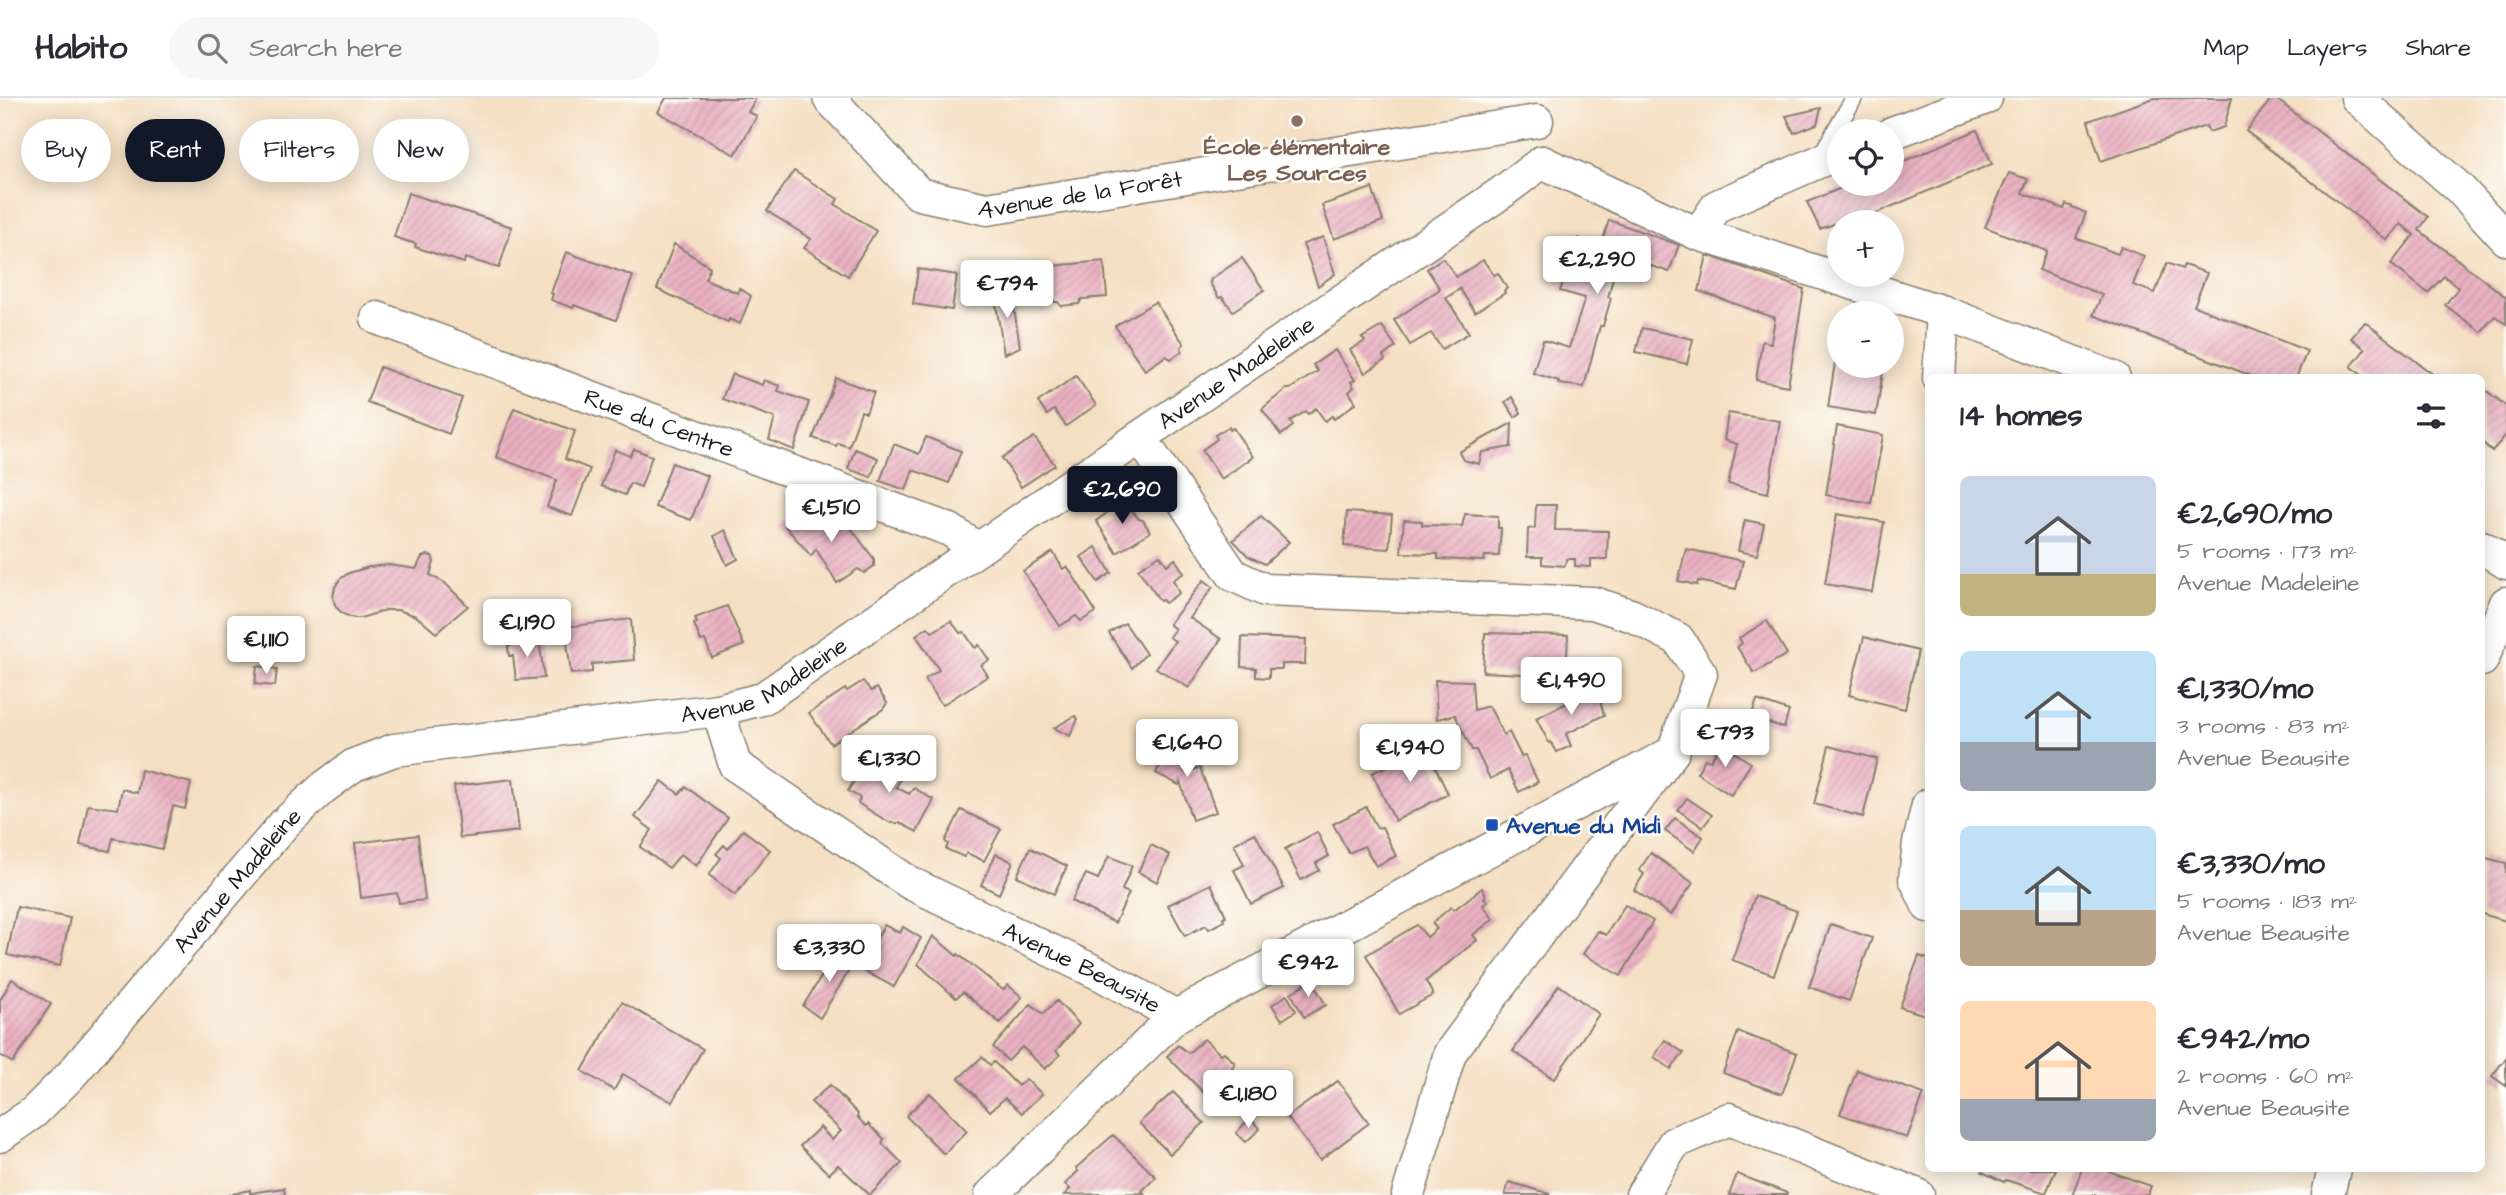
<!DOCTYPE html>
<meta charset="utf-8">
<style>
:root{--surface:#fff;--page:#f7f7f7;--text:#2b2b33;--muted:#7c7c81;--line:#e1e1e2;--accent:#111827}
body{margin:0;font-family:"Architects Daughter",sans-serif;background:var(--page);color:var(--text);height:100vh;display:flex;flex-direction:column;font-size:26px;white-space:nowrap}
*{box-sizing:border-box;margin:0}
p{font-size:23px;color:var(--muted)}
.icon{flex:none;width:38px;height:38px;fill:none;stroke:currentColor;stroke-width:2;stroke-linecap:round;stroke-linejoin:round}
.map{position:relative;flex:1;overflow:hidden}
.details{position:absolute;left:1925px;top:276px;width:560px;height:798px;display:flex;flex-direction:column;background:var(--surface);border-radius:10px;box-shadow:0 4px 18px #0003}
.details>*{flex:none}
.top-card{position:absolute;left:21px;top:21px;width:665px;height:63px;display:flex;gap:14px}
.fabs{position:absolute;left:1827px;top:21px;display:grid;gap:14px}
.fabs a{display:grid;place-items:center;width:77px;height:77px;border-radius:50%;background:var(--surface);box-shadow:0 4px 18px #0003;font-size:35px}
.price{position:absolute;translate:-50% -60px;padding:0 16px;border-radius:7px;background:#fff;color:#222;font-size:23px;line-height:46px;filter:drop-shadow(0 2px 4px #0008)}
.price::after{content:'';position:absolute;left:50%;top:42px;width:21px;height:16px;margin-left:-10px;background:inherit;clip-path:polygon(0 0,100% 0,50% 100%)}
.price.on{background:var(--accent);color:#fff}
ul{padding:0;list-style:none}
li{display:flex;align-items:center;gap:21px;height:175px;padding:0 35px}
li span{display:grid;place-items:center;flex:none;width:196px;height:140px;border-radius:10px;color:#555}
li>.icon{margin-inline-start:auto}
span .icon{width:84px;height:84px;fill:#fffc;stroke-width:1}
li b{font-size:30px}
h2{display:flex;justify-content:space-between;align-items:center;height:84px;padding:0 35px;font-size:30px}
.chip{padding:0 24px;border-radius:32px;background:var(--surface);box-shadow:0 4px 18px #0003;font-size:24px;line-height:63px}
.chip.on{background:var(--accent);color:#fff}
header{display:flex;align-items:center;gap:42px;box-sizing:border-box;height:98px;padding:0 35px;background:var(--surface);border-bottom:2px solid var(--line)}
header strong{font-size:33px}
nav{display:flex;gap:38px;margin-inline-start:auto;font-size:24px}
.search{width:490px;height:63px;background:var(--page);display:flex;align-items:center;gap:18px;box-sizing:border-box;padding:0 24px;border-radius:38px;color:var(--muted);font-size:26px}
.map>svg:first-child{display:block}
</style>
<header>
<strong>Habito</strong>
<div class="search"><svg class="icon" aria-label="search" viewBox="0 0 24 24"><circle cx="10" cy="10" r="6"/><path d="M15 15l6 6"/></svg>Search here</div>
<nav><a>Map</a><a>Layers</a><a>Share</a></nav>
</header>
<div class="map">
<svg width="2506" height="1097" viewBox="0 0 2506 1097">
<defs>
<pattern id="building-hatch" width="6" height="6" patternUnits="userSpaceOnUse" patternTransform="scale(1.75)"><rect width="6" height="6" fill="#eab1c2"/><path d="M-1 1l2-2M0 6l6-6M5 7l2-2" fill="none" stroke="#c898a6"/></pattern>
</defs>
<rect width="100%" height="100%" fill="#fdfcf7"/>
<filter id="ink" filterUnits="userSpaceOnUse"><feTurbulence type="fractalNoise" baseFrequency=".0143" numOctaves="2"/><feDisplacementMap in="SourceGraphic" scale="14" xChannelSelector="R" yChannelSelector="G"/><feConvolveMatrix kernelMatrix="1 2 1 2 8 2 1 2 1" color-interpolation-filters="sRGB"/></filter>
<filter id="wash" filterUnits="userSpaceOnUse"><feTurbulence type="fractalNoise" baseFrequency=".00686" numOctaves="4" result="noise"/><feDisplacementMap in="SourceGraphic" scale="28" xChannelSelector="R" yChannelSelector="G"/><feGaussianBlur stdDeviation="1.57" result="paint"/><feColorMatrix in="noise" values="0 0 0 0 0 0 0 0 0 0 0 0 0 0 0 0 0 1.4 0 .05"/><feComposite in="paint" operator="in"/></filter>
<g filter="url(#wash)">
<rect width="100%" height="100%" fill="#f4dfc2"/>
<g id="blocks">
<g fill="url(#building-hatch)">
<path d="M666,0H756L748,14L757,18L735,57L658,14Z"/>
<path d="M2154,0H2232L2224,29L2209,34L2206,28L2101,63L2088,23Z"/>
<path d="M2272,0H2275L2428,119L2419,132L2506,199V226L2495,218L2481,234L2445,207L2458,190L2444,178L2428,195L2391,166L2414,137L2401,126L2387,142L2246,33Z"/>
<path d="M1821,10L1817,26L1794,35L1786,18Z"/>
<path d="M1977,32L1992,66L1855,124H1839V138L1834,126L1820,131L1807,104L1851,86H1892V68Z"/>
<path d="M794,73L838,101L835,106L876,133L848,178L804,150L811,141L767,113Z"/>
<path d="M2009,75L2028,81L2022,95L2064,111L2066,106L2086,115L2076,140L2118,156L2121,149L2144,158L2133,187L2155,195L2167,165L2182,171L2184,167L2207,175L2194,208L2307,253L2296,280H2257L2093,217L2102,197L2039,172L2047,153L1985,129Z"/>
<path d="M1372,90L1383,123L1334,141L1322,107Z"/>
<path d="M408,95L512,129L499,170L465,160L464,165L415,149L416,146L394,139Z"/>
<path d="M1609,122L1679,147L1669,174L1619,157L1608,199L1611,200L1603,228H1600L1584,289L1558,286L1559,283L1533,275L1543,242L1569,250L1585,200L1560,193L1578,140L1601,148Z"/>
<path d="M1323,139L1335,176L1318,188L1303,146Z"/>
<path d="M674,146L710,169L705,181L738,195L739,190L751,198L740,226L729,221L728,224L657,191Z"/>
<path d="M566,154L633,178L616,222L574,207L573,210L551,202L553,196L551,195Z"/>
<path d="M1707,157L1804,191L1788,288L1756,282L1762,243L1771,245L1775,220L1699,193Z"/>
<path d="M1242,160L1264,192L1233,213L1222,199L1219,200L1210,185L1211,181Z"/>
<path d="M1443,160L1456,179L1483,162L1494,177L1498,175L1507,190L1504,193L1505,195L1475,214L1460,191L1446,200L1469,235L1442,251L1431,235L1410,247L1394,222L1440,191L1427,171Z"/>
<path d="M1104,163L1107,199L1082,201L1079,206L1061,208L1058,204H1054L1051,168Z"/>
<path d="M918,171L957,177L952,212L913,206Z"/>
<path d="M1011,191L1020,249L1004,256L994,193Z"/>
<path d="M1155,204L1184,246L1181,249L1182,253L1171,261L1166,258L1145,272L1115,228Z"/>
<path d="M2365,224L2418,265L2438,280H2366L2351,269L2365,251L2351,240Z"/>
<path d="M1382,228L1396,249L1383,258L1385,262L1365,275L1350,252L1365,243L1362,240Z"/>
<path d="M1642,230L1693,241L1687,266L1636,254Z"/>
<path d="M1838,246L1839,268H1884L1876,317L1828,309Z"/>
<path d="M1335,252L1355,282L1351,284L1354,289L1349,294L1356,305L1334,321L1332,318L1325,323L1316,310L1308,316L1306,313L1290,323L1293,328L1281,337L1262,311L1286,291H1290L1318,273L1313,267Z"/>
<path d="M380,269L462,300L449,336L367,304Z"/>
<path d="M732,276L762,287L764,282L780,288L778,293L809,304L794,352L769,342L775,320L722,301Z"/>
<path d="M1076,278L1096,307L1066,328L1054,312L1047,317L1038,304Z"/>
<path d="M836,280L874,294L866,315L861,313L849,349L838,345L836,348L813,340Z"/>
<path d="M2483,290L2506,308V337L2492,353L2482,344Z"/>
<path d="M1512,299L1521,315L1515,319L1505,304Z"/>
<path d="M514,310L575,333L565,361L590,371L572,418L547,409L557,382L496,359Z"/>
<path d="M1728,315L1780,323L1768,395L1728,386L1737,346L1724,342Z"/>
<path d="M1512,325L1511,349L1482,354L1479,366L1463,362L1459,354Z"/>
<path d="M1837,328L1883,337L1871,405L1826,397Z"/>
<path d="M1229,329L1230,332L1233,330L1253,359L1221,381L1202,352L1217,341L1215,337Z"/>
<path d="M926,339L961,353L949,385L913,372L906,392L880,383L894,346L919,356Z"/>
<path d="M1034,339L1055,367L1021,389L1002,360Z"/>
<path d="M634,351L652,358L641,389L630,385L625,397L601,388L615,352L630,358Z"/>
<path d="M855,351L878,360L871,379L848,371Z"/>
<path d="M672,365L708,378L691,422L655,409Z"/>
<path d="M1123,401L1139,421L1143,422L1150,434L1117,455L1096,423L1108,414L1106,411Z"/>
<path d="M1536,407H1556L1555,432L1608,433L1607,461H1591V469L1575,468V461H1566L1565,468L1542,466V459H1527L1528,431L1535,430Z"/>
<path d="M802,411L851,430L874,461V468L864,475L858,471L837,485L816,451L811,458L785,428Z"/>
<path d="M1347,414L1392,417L1389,451L1344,448Z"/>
<path d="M1465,416L1498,418V430H1501L1499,458H1485L1484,463L1438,461V456L1401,455L1404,422L1422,423V427L1462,428Z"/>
<path d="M1837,416L1884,424L1872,494L1825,486Z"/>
<path d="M1261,418L1289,444L1265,466L1248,458L1233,442Z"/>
<path d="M1745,422L1764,426L1757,457L1738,453Z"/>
<path d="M725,432L738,461L727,467L714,438Z"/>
<path d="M1096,449L1111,475L1098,484L1081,459Z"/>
<path d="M1686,451L1743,463L1736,491L1698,483L1697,487L1678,483Z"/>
<path d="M1053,454L1063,471L1067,468L1096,514L1081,523L1076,518L1060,528L1023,473Z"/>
<path d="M427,457L432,458L434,464L430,477L445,485L468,508L436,535L416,518L398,512H386L361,520H353L343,516L336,509L333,500L335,489L340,481L349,475L369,469L389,467L416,471L422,459Z"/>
<path d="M1160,457L1167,467L1175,461L1184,475L1173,482L1179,495L1165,505L1162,502L1160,503L1138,471Z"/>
<path d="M1204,482L1213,489L1190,520L1221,541L1189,590L1156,570L1175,543L1169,539L1175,531L1169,526Z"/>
<path d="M727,508L744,547L712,560L705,542L701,543L694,526L697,525L695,520Z"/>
<path d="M631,521L634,562L592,566V574L571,576L565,529Z"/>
<path d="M951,523L960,535L964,534L975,550L979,547L989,562L981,567L988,578L942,607L925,581L939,572L916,537L928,529L932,534Z"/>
<path d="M1767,523L1787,556L1754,575L1737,549L1742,545L1739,540Z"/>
<path d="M1125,525L1146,556L1132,570L1109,535Z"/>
<path d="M1485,535L1568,537L1566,578L1483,574Z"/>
<path d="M1242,539L1306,541L1305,566H1282V571H1269V580L1256,579V570L1241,569Z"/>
<path d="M1864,539L1918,553L1905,611L1849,597Z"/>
<path d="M539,540L544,580L516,582L513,558H509L508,548H511V543Z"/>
<path d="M257,568L277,571L275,588L255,586Z"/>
<path d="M1435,582L1472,583L1474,612L1489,608L1504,637L1509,634L1521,658L1525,657L1538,684L1519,694L1508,672L1490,681L1476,652H1472L1455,617L1437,621Z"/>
<path d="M863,583L871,593L877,590L887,605L883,611L831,646L809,615L845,591L847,593Z"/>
<path d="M1596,588L1604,617L1566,636L1571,648L1557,654L1551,644L1549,645L1536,620L1567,605V595Z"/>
<path d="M1757,602L1789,613L1784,630L1751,619Z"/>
<path d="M1075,618L1078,621L1070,638L1054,630Z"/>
<path d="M1173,640L1196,652L1185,674L1200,670L1216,714L1192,722L1180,683L1179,687L1156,675Z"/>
<path d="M1721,646L1751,665L1731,697L1697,675L1705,661L1710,663Z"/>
<path d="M1829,648L1877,661L1863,719L1814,706Z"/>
<path d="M1426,649L1448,696L1395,723L1372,675Z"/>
<path d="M871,655L904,674L896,689L909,696L914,690L934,702L917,734L900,725H891L880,719L858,705L860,700L848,693Z"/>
<path d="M141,672L191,685L185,711L173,708L162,751L113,740L110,753L80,747L88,707L118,711L122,691L137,695Z"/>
<path d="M513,681L519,733L460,740L454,688Z"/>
<path d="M662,683L679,696L686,689L728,720L696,768L681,756L669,770L640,749L652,732L635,719Z"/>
<path d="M1687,700L1712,717L1703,729L1678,712Z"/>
<path d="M1366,709L1377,730L1382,729L1396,758L1376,768L1364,748L1349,755L1333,726Z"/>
<path d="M961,712L1001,731L984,763L967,755L964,759L946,751L948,746L945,743Z"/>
<path d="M1675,720L1703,739L1694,753L1665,733Z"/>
<path d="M743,732L770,752L735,797L709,777L721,760L716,756L724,747L728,751Z"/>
<path d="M1317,734L1329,758L1316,765L1319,772L1301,782L1285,751Z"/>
<path d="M1255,735L1284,790L1251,806L1234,772L1244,767L1234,746Z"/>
<path d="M418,737L425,802L399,805L397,795L361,800L355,745Z"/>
<path d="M1151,747L1170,757L1157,784L1138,774Z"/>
<path d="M1030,750L1067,768L1054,796L1017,778Z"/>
<path d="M1651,755L1693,785L1671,817L1634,792L1644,776L1639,772Z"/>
<path d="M996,756L1013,764L999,796L981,787Z"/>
<path d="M1109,758L1132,768L1122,792L1129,795L1115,825L1071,803L1086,776L1098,781Z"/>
<path d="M2482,759L2506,765V823L2482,816Z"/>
<path d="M1211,786L1226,818L1223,819L1224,823L1209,831L1206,827L1185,838L1168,807Z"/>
<path d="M1482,790L1486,797L1484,800L1488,803L1483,807L1493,821L1473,837L1477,842L1426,883L1433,897L1399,916L1366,857L1417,827L1427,839L1437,831L1432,825L1451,809L1454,812Z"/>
<path d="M1755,798L1797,813L1774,877L1732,862Z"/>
<path d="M1625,807L1653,823L1621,878L1583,856L1598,833L1606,837Z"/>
<path d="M17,809L70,820L60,868L7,857Z"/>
<path d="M1831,826L1872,840L1849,903L1809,889Z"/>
<path d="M884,827L900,835L903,829L921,840L894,889L864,873L874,852L871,851Z"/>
<path d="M933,838L957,858L958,856L1003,892L1008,887L1022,899L1000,925L963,894L956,900L918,866Z"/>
<path d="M838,852L855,863L820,920L803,908Z"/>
<path d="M1919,858L1928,861V918L1900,909Z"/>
<path d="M12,881L51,906L13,965L0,957V902Z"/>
<path d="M1311,882L1326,907L1304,919L1291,895Z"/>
<path d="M1559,887L1599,916L1554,981L1513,953Z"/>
<path d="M1287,897L1296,913L1282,922L1272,907Z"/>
<path d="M1057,903L1079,926L1056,953L1060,957L1045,971L1022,949L1008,963L993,949L1031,906L1043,916Z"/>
<path d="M622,904L703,951L672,1004L623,976L614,992L582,973Z"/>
<path d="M1738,934L1797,955L1782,996L1723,975Z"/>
<path d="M1204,941L1220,956L1224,954L1235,965L1232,969L1234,973L1207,998L1167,958L1178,947L1188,955Z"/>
<path d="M1665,942L1684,955L1671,971L1654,959Z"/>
<path d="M982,959L990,967L994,964L1018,988L1026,981L1042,996L1022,1015L1005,1000L990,1013L959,980Z"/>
<path d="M2506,960V988L2492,978Z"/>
<path d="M1857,972L1924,996L1907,1040L1840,1016Z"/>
<path d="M1338,983L1369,1025L1320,1062L1287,1019Z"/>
<path d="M830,987L858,1016L857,1019L866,1028L868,1026L884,1041L882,1045L902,1065L870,1097L838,1067L829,1076L800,1048L820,1029L832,1042L841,1033L811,1004Z"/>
<path d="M1173,994L1204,1025L1170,1056L1139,1025Z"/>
<path d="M930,995L967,1033L944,1056L906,1018Z"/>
<path d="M1250,1020L1260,1031L1246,1044L1236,1035Z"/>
<path d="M1113,1037L1156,1079L1142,1093L1144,1095L1064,1097L1070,1091L1065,1086L1078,1073L1076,1070Z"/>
<path d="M1983,1071H2056L2046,1095L2006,1082L2004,1084L1982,1074Z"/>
<path d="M2082,1071H2103L2151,1088L2148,1097H2072Z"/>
<path d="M1737,1076L1787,1095L1786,1097H1729Z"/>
<path d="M1509,1084L1550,1096V1097H1505Z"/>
<path d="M284,1090L285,1097H228L250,1092V1095Z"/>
</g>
</g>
</g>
<g filter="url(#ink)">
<use href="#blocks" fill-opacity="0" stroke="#887e6f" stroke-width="2"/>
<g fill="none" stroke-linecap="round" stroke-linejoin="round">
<defs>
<path id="service" d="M1820,59L1854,0"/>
<g id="minor">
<path id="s1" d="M829,0L919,96L987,111L1537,23"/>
<path d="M2357,0L2459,90L2506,141"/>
<path d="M1892,35L1986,0"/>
<path d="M1542,64L1698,136L1943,214L2114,280"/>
<path d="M1698,136L1717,108L1839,55"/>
<path id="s2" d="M377,220L950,432L978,451"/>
<path d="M1939,280L1943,214"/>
<path d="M1140,339L1233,477L1265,492L1593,505L1633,518L1678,541L1701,576L1673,654L1450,955L1408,1097"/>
<path d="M2482,449L2506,465"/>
<path d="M2482,562L2506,505"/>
<path id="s3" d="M718,612L735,667L910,785L1102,877L1176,918L1666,658"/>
<path d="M1928,707L1919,745L1915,780L1928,808"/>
<path id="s4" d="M0,1038L34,1014L71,977L284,726L323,690L354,667L394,652L718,612L762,601L1140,339L1501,95L1542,64"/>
<path d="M991,1097L1176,918"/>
<path d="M1642,1097L1674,1045L1729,1021L1918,1097"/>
<path d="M2328,1097L2334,1071"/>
</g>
</defs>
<use href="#service" stroke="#887e6f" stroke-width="19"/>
<use href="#minor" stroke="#887e6f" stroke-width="35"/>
<use href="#service" stroke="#fff" stroke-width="16"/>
<use href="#minor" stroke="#fff" stroke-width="32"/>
</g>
</g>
<circle fill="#8d6e63" stroke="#fdfcf7" stroke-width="2.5" cx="1297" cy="23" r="7"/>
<rect fill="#1a4fb4" stroke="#fdfcf7" stroke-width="2.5" x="1485" y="720" width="14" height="14" rx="3.5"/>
<g text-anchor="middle" stroke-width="5" stroke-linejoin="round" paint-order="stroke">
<g font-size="23" font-weight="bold" fill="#785e54" stroke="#fdfcf7">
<text x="1297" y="56">École élémentaire<tspan x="1297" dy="26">Les Sources</tspan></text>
</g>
<g font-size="23" fill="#1c1c1c" stroke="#fdfcf7">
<text dy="8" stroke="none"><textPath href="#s1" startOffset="296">Avenue de la Forêt</textPath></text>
<text dy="8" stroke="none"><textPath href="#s4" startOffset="1505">Avenue Madeleine</textPath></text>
<text dy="8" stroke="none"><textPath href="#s2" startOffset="301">Rue du Centre</textPath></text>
<text dy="8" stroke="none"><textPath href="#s4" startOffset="938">Avenue Madeleine</textPath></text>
<text dy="8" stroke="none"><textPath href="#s4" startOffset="350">Avenue Madeleine</textPath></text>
<text dy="8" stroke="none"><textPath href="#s3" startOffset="460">Avenue Beausite</textPath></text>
</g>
<g font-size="23" font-weight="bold" fill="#164399" stroke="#fdfcf7" text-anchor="start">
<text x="1506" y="735">Avenue du Midi</text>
</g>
</g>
</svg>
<div class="fabs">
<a><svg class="icon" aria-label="locate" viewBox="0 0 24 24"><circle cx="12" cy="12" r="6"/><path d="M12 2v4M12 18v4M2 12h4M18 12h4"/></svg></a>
<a>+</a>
<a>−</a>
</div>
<b class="price" style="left:1597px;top:198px">€2,290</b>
<b class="price" style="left:1007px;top:222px">€794</b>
<b class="price on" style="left:1122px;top:428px">€2,690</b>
<b class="price" style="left:831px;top:446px">€1,510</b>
<b class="price" style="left:527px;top:561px">€1,190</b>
<b class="price" style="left:266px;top:578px">€1,110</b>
<b class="price" style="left:1571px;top:619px">€1,490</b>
<b class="price" style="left:1725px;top:671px">€793</b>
<b class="price" style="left:1187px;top:681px">€1,640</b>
<b class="price" style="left:1410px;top:686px">€1,940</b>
<b class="price" style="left:889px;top:697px">€1,330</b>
<b class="price" style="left:829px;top:886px">€3,330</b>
<b class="price" style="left:1308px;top:901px">€942</b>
<b class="price" style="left:1248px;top:1032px">€1,180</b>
<div class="top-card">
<a class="chip">Buy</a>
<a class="chip on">Rent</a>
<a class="chip">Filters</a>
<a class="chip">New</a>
</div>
<section class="details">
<h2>14 homes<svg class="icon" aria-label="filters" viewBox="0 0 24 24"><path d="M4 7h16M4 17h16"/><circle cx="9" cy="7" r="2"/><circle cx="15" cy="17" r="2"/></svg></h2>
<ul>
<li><span style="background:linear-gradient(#c9d6e8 70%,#c2b280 0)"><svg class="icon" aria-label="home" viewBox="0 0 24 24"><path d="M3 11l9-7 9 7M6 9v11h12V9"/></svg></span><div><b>€2,690/mo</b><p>5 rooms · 173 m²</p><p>Avenue Madeleine</p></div></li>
<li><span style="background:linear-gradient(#bfe0f5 65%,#9aa5b1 0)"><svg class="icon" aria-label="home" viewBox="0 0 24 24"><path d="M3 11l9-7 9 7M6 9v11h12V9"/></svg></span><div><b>€1,330/mo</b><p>3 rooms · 83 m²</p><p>Avenue Beausite</p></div></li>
<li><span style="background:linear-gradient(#bfe0f5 60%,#b9a48a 0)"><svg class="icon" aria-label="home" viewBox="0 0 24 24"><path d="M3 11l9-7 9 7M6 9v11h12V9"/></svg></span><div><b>€3,330/mo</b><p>5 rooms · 183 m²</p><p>Avenue Beausite</p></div></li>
<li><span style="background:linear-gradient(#ffd9b3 70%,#9aa5b1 0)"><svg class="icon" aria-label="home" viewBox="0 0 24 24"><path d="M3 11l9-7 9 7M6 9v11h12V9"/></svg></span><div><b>€942/mo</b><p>2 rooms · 60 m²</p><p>Avenue Beausite</p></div></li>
</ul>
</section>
</div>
